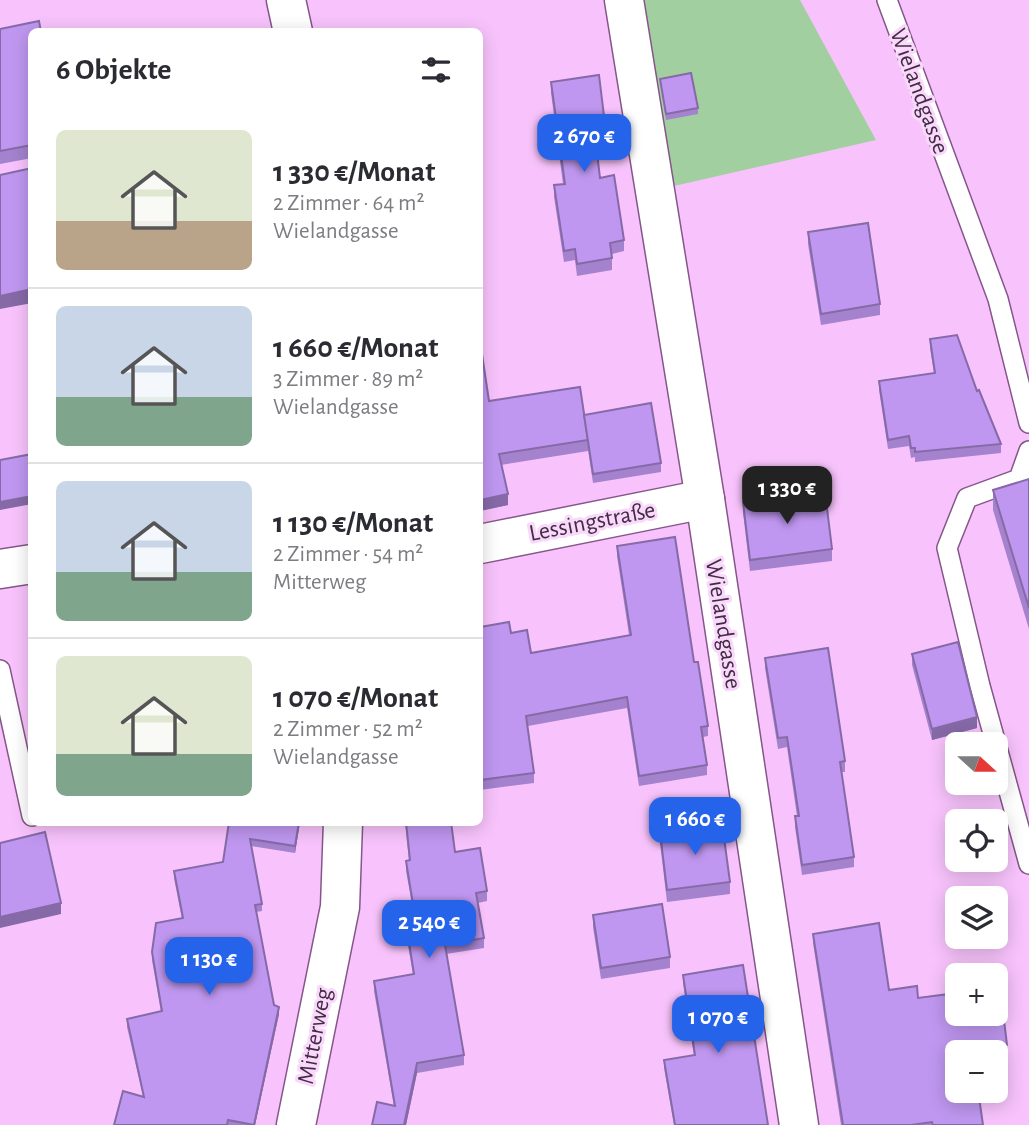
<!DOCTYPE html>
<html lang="de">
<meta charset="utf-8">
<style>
:root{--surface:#fff;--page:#f7f7f7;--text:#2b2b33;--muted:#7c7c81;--line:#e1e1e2;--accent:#2563eb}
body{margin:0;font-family:"Alegreya Sans",sans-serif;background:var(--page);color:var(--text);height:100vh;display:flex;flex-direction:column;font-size:26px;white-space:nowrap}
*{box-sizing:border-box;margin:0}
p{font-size:23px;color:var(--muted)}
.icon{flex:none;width:38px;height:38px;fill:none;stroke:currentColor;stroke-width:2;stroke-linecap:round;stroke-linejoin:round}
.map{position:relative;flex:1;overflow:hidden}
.drawer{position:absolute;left:28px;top:28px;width:455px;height:798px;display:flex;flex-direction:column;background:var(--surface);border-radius:10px;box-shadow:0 4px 18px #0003}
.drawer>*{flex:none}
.needle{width:46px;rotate:111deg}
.tools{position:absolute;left:945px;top:732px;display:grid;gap:14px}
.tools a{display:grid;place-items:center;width:63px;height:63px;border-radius:10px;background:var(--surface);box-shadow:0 4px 18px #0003;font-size:35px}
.price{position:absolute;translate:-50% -60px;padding:0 16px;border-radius:14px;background:var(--accent);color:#fff;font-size:23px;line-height:46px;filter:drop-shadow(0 2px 4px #0008)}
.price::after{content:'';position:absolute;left:50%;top:42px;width:21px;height:16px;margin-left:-10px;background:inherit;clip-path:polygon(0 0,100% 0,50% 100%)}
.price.selected{background:#222;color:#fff}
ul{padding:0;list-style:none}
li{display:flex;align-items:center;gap:21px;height:175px;padding:0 28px}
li+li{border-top:2px solid var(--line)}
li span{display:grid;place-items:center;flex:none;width:196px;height:140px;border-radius:10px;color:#555}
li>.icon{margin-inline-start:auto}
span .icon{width:84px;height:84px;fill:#fffc;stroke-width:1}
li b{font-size:30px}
h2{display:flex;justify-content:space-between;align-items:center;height:84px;padding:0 28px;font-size:30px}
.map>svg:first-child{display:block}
</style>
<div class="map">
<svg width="1029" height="1125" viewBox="0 0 1029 1125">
<rect width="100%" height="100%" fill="#f8c3fc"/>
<path fill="#a2cfa0" d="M642,0H800L876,140L674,186Z"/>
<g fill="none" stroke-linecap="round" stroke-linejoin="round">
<defs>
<g id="service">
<path d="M887,0L998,299L1029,423"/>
<path d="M1029,451L1019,479L967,498L947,548L980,686L1029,864"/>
<path d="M0,670L32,816"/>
</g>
<g id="minor">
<path d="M286,0L293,32"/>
<path d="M624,0L705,499L799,1125"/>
<path d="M480,544L705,499"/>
<path d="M0,569L32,564"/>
<path d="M296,1125L340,907L343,822"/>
</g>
</defs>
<use href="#service" stroke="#855689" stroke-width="22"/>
<use href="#minor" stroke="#855689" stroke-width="41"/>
<use href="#service" stroke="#fff" stroke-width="19"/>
<use href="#minor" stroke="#fff" stroke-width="38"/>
</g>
<g fill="#a482ce">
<path d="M0,29L32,32V158L0,164Z"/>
<path d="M660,79L698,108V114L666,120Z"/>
<path d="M551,82L604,116V127L594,129L600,178L624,240V251L612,254V270L577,276L575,260L564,262L554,197V185L563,184L551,93Z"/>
<path d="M808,232L880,304V315L821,325L808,244Z"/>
<path d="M930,339L977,391L1001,444V453L915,462V457L911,458L909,446L888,449L879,390V381L934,373L930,348Z"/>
<path d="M480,341L489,401L584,415L661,463V472L593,483L588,450V451L501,465L508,505L480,511Z"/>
<path d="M1029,479V629L993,510V490Z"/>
<path d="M743,502L832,549V561L750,571L743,513Z"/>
<path d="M617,546L694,662L708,726V736L703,737L707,765V775L639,786L627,708L528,726L534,773V783L480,790V627L511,633L531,653L629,635L617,556Z"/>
<path d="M912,654L977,728L932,740L912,665Z"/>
<path d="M765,658L845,761V772H842L854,857V867L802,875L795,827V816H797L787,747L778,749L765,668Z"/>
<path d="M229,822H300L295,853L251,846L262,904V911L256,912L274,1005L279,1014L255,1125H114L143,1096L127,1027V1019L161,1012L152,960V952L182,919L174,878V871L223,862Z"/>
<path d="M405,822H451L455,852L487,891V901L478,903L484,938V948L446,954L464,1055V1065L417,1073L406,1125L394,1106L374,991V981L413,974L403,916V905L412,904L406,871V861H409Z"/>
<path d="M660,832L730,882V894L667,902L660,843Z"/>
<path d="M593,915L670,957V968L601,979L593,927Z"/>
<path d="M813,934L889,990L918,998L1007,1045V1054L996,1055V1052H957L983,1125H841L813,943Z"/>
<path d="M683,975L768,1125H674L664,1068V1060L694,1056L683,983Z"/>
</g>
<g fill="#866aa8">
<path d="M32,289V303L0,309V296Z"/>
<path d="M508,494V505L480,511V500Z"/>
<path d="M32,496V504L0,510V502Z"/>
<path d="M977,717V728L932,740V729Z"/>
<path d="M299,822H300L295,853V846Z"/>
<path d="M61,903V914L0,928V917Z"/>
<path d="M279,1007V1014L255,1125H254Z"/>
<path d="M417,1063V1073L406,1125H404Z"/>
</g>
<g fill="#bf97f0" stroke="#866aa8" stroke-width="2">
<path d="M39,21L41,32H32V145L0,151V29Z"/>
<path d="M691,73L698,108L666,114L660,79Z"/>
<path d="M599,75L604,116L593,118L600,178L614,175L624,240L610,243L612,258L577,264L575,249L564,251L554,185L565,184L551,82Z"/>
<path d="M32,168V289L0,296V175Z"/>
<path d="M868,223L880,304L821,314L808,232Z"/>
<path d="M957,335L977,391L979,390L1001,444L915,452V448H911L909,436L888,440L879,381L935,373L930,339Z"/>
<path d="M480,341L489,401L580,387L588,440L499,454L508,494L480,500Z"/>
<path d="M651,403L661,463L593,474L584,415Z"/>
<path d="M32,454V496L0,502V460Z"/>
<path d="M1029,479V608L993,490Z"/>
<path d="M825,492L832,549L750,560L743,502Z"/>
<path d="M675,537L694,662H698L708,726L701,727L707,765L639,776L627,697L526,716L534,773L480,780V627L509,622L511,633L527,630L531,653L631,635L617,546Z"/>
<path d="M958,642L977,717L932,729L912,654Z"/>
<path d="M828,648L845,761L840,762L854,857L802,865L795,816H799L787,737L778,738L765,658Z"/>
<path d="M229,822H299L295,846L250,839L262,904L255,905L274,1005L279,1007L254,1125L228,1120L227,1125H114L123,1091L144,1097L127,1019L162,1011L152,952L156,923L183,918L174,871L223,862Z"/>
<path d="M406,822H451L455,852L480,848L487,891L476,893L484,938L445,945L464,1055L417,1063L404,1125H372L377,1102L395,1106L374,981L414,974L403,905L413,904L406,861L410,860Z"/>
<path d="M722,823L730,882L667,890L660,832Z"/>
<path d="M45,832L61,903L0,917V843Z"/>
<path d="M662,904L670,957L601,968L593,915Z"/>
<path d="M879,923L889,990L917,986L918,998L957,993V1013H996V987H1000L1007,1045L973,1050V1052H957V1090H978L983,1125H933L932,1122L911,1125H843L813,934Z"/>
<path d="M743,965L768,1125H675L664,1060L695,1055L683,975Z"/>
</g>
<g text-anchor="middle" stroke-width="6" stroke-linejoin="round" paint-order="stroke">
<g font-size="24" fill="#412c43" stroke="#f9d8fb">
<text transform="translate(920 91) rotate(70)" y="8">Wielandgasse</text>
<text transform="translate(592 521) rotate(-11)" y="8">Lessingstraße</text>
<text transform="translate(724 624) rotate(81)" y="8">Wielandgasse</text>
<text transform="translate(314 1036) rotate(-79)" y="8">Mitterweg</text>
</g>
</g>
</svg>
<div class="tools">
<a><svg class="needle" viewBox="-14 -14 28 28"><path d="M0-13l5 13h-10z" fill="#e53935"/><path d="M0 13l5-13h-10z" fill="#7c7c81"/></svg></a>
<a><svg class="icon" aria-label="locate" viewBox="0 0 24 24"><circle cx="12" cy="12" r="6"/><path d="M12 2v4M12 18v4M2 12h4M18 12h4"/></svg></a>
<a><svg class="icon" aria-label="layers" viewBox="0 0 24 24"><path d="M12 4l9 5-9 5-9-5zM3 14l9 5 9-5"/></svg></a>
<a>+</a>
<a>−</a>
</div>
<b class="price" style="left:584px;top:174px">2 670 €</b>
<b class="price selected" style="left:787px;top:526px">1 330 €</b>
<b class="price" style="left:695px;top:857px">1 660 €</b>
<b class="price" style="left:429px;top:960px">2 540 €</b>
<b class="price" style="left:209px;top:997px">1 130 €</b>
<b class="price" style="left:718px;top:1055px">1 070 €</b>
<section class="drawer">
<h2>6 Objekte<svg class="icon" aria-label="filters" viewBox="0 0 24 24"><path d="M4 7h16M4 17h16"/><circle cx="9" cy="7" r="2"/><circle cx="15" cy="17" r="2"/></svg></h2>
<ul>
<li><span style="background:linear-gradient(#dfe7d0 65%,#b9a48a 0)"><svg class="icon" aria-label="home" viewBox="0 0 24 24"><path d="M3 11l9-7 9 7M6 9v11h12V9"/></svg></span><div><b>1 330 €/Monat</b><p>2 Zimmer · 64 m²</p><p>Wielandgasse</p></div></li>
<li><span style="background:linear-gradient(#c9d6e8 65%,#7fa58c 0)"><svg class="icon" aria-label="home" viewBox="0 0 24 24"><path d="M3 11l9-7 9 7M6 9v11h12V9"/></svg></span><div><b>1 660 €/Monat</b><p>3 Zimmer · 89 m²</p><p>Wielandgasse</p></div></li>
<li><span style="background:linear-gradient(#c9d6e8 65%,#7fa58c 0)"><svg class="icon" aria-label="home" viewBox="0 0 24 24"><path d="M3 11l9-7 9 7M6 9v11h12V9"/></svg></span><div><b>1 130 €/Monat</b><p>2 Zimmer · 54 m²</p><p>Mitterweg</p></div></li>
<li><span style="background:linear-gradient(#dfe7d0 70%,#7fa58c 0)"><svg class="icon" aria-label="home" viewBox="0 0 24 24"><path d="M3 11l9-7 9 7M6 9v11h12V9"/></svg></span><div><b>1 070 €/Monat</b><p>2 Zimmer · 52 m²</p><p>Wielandgasse</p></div></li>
</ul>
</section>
</div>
